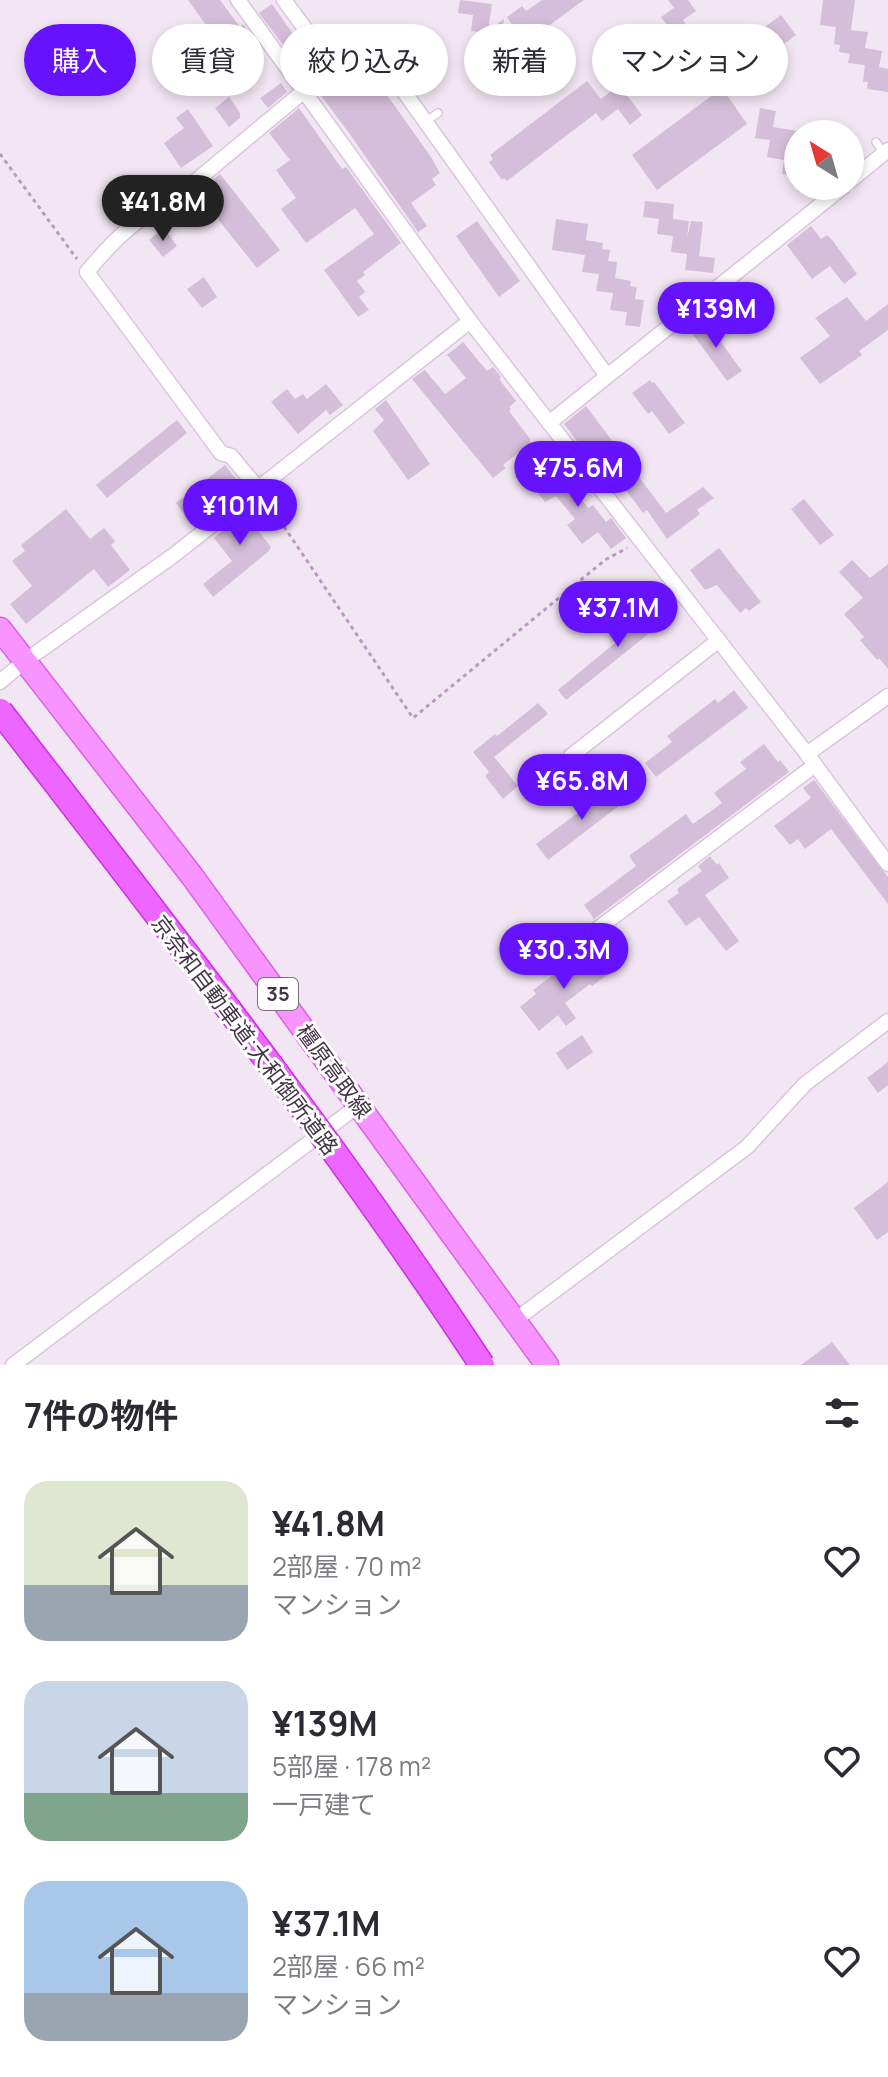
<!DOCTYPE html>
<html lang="ja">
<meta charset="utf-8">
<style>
:root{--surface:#fff;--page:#f7f7f7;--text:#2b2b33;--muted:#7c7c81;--accent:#6712ff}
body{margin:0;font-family:Manrope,"Noto Sans JP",sans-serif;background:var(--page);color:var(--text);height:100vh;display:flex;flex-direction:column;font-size:30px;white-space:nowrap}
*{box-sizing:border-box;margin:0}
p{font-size:26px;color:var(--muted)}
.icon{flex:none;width:44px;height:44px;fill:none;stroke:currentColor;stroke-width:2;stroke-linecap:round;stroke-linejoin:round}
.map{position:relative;height:1365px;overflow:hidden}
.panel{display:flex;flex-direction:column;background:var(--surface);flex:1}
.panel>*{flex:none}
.top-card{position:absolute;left:24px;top:24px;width:840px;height:72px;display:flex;gap:16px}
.needle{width:52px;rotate:323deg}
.buttons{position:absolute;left:784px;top:120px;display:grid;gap:16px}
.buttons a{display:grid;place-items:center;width:80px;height:80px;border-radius:50%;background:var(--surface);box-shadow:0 4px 12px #0003;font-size:40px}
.price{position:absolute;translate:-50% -68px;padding:0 18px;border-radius:28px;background:var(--accent);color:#fff;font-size:26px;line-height:52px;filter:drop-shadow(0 2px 4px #0008)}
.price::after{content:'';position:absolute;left:50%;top:48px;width:24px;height:18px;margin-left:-12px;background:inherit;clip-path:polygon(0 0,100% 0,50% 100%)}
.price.current{background:#222;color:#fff}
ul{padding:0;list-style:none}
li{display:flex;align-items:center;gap:24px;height:200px;padding:0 24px}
li span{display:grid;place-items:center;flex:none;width:224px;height:160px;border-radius:24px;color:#555}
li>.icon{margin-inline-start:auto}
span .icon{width:96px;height:96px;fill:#fffc;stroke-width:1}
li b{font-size:34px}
h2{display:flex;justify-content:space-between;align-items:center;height:96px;padding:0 24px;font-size:34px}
.chip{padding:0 28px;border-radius:36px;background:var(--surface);box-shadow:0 4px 12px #0003;font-size:28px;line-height:72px}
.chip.current{background:var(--accent);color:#fff}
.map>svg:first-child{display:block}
</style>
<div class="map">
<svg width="888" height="1365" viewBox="0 0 888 1365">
<rect width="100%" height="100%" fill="#f3e6f4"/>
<g fill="#d4bed9">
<path d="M188,0H220L240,27L243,24L259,46L234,64Z"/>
<path d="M460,0L492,4L488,31L504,19L500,50L485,48L487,33L471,31L473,15L458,13Z"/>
<path d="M542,0H584L525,43L507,17L522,6L526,11Z"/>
<path d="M668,0H688L696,11L683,20L692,34L679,43L689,57L676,66L686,80L672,90L654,64L668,54L658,41L671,31L661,17L674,8Z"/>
<path d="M823,0H855L851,30L868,32L865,48L882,51L879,67L888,69V92L867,89L868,82H863L865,65L848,63L850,54L839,52L840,45L834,44L836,27L820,25Z"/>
<path d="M272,4L307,54L310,53L333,85L362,66L383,96L386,94L397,109L431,157L440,173L432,179L436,185L411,203L427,226L418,232L349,133L259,13Z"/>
<path d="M781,15L796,35L765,58L750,38Z"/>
<path d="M587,81L601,99L619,85L642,115L630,125L618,109L602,121L596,113L507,181L504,178L502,180L489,162L493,159L490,155Z"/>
<path d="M281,83L287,92L268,108L260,98Z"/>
<path d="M722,88L747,124L657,190L632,155Z"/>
<path d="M229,97L240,113V118L229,127L215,108Z"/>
<path d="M299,108L342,169L346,167L401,243L363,272L365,275L357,281L365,292L359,297L369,310L358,317L324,270L374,234L355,208L306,243L281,209L296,198L276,170L290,160L269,133Z"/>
<path d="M760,108L776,111L773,127L798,131V176L782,174L784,160L767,157L770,140L755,138Z"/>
<path d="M188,109L213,146L181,168L164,143L184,128L176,118Z"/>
<path d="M220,174L280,250L257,268L197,193Z"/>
<path d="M645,201L674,204L673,219L689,221L687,238L691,221L703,222L699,256L715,258L713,273L685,270L687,254L671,252L673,236L657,234L659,219L643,217Z"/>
<path d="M556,219L588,224L586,240L603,243L602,249L610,250L608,261L617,262L615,278L631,281L630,286L637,287L635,299L644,300L640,327L625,325L627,312L610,310L613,293L596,291L599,274L582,272L585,255L552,250Z"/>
<path d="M477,221L520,281L499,297L456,236Z"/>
<path d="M811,226L821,239L827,235L833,241L857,274L844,284L830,266L812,279L787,245Z"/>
<path d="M164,228L177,246L163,257L149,240Z"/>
<path d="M204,277L217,297L202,308L187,289Z"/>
<path d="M847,297L866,321L888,304V330L859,351L862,355L820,384L800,358L830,336L815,318Z"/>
<path d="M704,319L742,371L727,381L689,329Z"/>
<path d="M463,342L487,371L493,367L501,377L499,379L516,401L509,407L511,409L509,411L530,439V443L503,465L506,468L493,478L412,379L425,370L445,394L466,378L447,355Z"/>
<path d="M650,380L652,383L654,382L685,423L669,434L652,411L648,414L632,393Z"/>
<path d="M326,384L343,405L330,415L326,410L298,434L271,402L287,389L295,399L303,394L307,399Z"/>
<path d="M386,400L430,464L408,480L373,431L384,420L375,409Z"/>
<path d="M586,406L666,513L703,487L714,498L697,510L700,514L667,539L647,510L643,513L617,478L610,484L564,424Z"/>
<path d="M177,420L187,433L107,498L96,485Z"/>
<path d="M225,465L243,488L210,514L204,507L187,518L176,503Z"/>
<path d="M560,465L576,485L573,488L588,508L593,505L606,522L611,518L626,538L611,549L598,532L582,544L567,525L575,519L556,496L545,502L533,487Z"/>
<path d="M804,499L834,535L820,545L791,509Z"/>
<path d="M258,501L270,517L256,528L271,547L269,551L213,597L203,584L232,561L214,538Z"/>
<path d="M66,509L90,539L104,528L115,541L111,545L130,570L108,587L94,569L26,624L10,604L32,586L12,561L25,551L21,545Z"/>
<path d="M719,548L761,602L749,611L746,608L740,613L717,585L705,590L690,570Z"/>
<path d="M852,560L870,578L888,564V669L879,658L877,660L860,640L864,637L844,614L863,598L839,572Z"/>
<path d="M667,600L677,611L566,700L558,690Z"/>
<path d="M734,690L748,708L656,777L645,763L672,742L667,736L715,699L718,703Z"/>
<path d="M538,703L548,714L494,757L518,786L503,799L485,776L489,772L473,752L495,734L497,736Z"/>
<path d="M764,744L778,762L780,760L789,772L594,919L584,905L636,866L629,856L686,814L693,824L722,803L714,793L746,769L740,762Z"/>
<path d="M814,780L888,877V904L831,829L805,849L798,839L790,845L774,826L811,798L803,788Z"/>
<path d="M616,784L628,799L548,860L536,844Z"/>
<path d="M710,856L717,865L719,863L729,878L705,895L739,941L726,951L699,917L686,926L667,901L679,893L677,889L702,871L698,866Z"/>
<path d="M580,955L592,967L607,955L617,968L592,986L590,984L565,1003L576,1018L566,1026L558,1015L539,1031L520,1007L536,994L533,990Z"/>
<path d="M582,1035L593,1052L567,1070L556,1053Z"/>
<path d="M888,1062V1085L878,1093L867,1078Z"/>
<path d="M888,1182V1232L877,1240L854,1208Z"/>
<path d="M832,1342L850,1365H801Z"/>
</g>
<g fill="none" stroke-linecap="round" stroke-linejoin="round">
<defs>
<g id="lane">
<path d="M348,41L357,53"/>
<path d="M377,54L389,45"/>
<path d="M400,87L413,78"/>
<path d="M425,122L438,113"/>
<path d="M876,142L884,153"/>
<path d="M677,301L685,313"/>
</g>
<g id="street">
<path d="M238,0L470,321L807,754L888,864"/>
<path d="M284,0L334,68L370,44L607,376"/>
<path d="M850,181L888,150"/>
<path d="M549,423L844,186"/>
<path d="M257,487L231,456L221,453L87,272C114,239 141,214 179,195L304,91"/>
<path d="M0,682L25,661L174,555L470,321"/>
<path d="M807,754L888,696"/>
<path d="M571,756L719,640"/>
<path d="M547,967L815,765"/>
<path d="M514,1321L747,1147L805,1084L888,1021"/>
<path d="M13,1365L359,1105"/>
</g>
<path id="primary" d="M0,629L192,876L547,1365"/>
</defs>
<use href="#lane" stroke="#dbc5de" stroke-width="10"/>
<use href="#street" stroke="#dbc5de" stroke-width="17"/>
<use href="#primary" stroke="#dc5fe9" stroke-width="25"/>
<g stroke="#bc99c2" stroke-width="3" stroke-dasharray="4 4" stroke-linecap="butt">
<path d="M0,154L77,259"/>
<path d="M266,500L413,718L605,560L627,548"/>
</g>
<use href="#lane" stroke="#fff" stroke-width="7"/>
<use href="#street" stroke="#fff" stroke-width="14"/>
<use href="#primary" stroke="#f794ff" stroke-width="22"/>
<defs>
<path id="highway-bridge" d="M0,711C165,925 333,1139 482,1365"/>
</defs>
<use href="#highway-bridge" stroke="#c830e4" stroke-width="27" stroke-linecap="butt"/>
<use href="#highway-bridge" stroke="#ec66ff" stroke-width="24"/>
</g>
<g text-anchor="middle" stroke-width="6" stroke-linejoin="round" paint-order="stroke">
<rect fill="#fff" stroke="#7c727e" stroke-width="2" x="258" y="978" width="40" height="32" rx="6"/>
<g font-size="20" font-weight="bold" fill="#443547">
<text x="278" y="1001">35</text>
</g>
<g font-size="22" fill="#443547" stroke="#fff">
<text transform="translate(245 1035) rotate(53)" y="8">京奈和自動車道;大和御所道路</text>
<text transform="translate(334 1071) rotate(54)" y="8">橿原高取線</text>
</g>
</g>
</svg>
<div class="buttons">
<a><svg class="needle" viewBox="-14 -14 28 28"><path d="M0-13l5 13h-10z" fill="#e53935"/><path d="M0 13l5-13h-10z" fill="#7c7c81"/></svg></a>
</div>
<b class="price current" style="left:163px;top:243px">¥41.8M</b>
<b class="price" style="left:716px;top:350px">¥139M</b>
<b class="price" style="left:578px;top:509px">¥75.6M</b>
<b class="price" style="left:240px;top:547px">¥101M</b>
<b class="price" style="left:618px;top:649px">¥37.1M</b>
<b class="price" style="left:582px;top:822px">¥65.8M</b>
<b class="price" style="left:564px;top:991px">¥30.3M</b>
<div class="top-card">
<a class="chip current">購入</a>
<a class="chip">賃貸</a>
<a class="chip">絞り込み</a>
<a class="chip">新着</a>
<a class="chip">マンション</a>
</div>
</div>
<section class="panel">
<h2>7件の物件<svg class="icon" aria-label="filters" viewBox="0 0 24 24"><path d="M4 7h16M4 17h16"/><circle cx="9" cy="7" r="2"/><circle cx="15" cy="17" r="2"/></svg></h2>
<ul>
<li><span style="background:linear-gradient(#dfe7d0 65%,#9aa5b1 0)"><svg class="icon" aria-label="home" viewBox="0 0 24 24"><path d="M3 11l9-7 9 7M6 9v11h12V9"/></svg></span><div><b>¥41.8M</b><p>2部屋 · 70 m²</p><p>マンション</p></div><svg class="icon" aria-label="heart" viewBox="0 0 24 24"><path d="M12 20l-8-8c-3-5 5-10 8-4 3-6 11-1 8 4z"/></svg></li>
<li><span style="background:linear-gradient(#c9d6e8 70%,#7fa58c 0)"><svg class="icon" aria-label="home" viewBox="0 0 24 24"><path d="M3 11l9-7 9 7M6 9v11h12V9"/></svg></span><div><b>¥139M</b><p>5部屋 · 178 m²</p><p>一戸建て</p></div><svg class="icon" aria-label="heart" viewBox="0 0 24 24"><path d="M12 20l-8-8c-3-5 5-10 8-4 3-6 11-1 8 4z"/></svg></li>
<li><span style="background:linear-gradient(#a9c7e8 70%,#9aa5b1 0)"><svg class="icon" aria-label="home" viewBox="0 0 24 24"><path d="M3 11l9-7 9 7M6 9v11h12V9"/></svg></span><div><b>¥37.1M</b><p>2部屋 · 66 m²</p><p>マンション</p></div><svg class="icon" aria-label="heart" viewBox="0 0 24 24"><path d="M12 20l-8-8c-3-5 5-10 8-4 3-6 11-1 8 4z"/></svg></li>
</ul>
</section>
